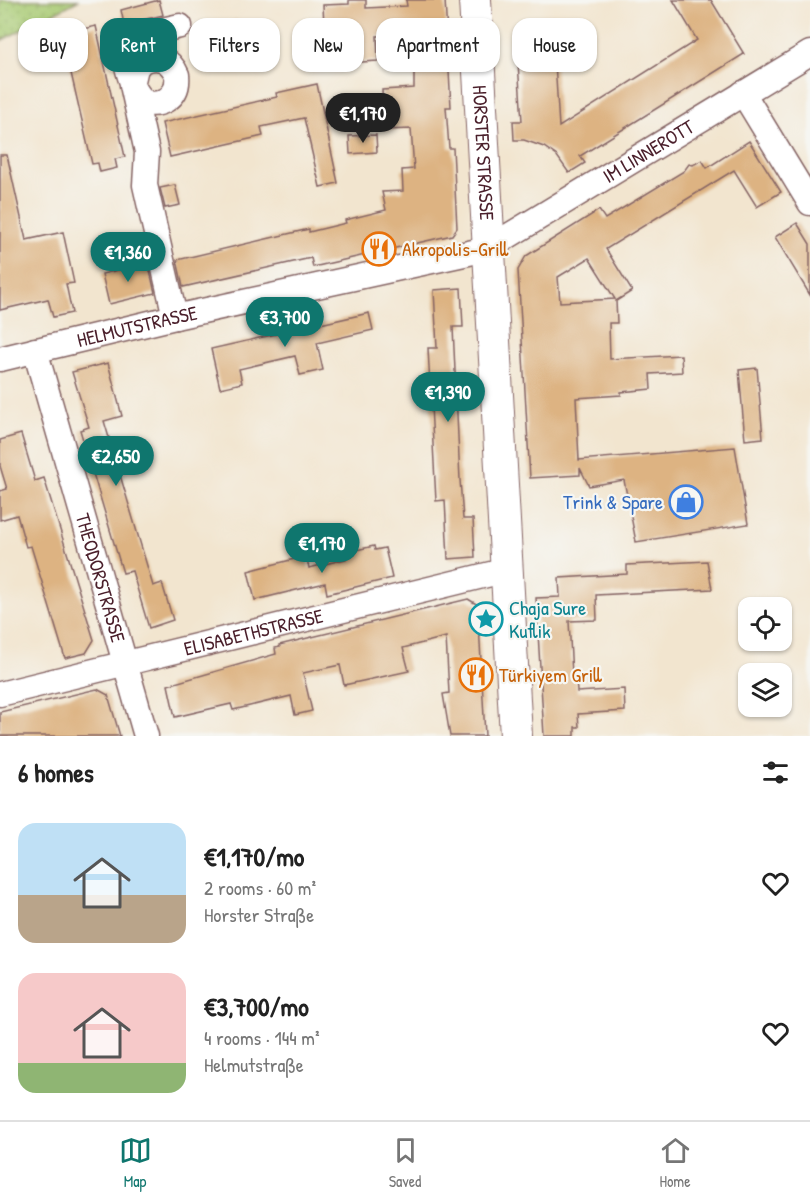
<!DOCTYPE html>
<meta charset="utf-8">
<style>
:root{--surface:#fff;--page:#f6f6f6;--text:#222;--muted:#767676;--line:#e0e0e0;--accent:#0f766e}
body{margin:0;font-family:"Patrick Hand",sans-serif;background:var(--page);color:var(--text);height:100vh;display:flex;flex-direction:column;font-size:22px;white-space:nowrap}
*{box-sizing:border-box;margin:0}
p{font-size:20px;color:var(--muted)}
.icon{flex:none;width:33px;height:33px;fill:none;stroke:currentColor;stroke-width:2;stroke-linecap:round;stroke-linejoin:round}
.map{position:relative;height:736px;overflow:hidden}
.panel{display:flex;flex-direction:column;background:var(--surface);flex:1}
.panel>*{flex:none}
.guide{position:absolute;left:18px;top:18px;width:774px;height:54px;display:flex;gap:12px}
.fabs{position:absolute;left:738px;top:597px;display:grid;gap:12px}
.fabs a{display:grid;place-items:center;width:54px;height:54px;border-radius:12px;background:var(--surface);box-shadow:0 2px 4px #0004;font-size:30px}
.price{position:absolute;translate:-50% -51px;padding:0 14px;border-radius:21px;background:var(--accent);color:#fff;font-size:20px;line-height:39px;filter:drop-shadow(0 2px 3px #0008)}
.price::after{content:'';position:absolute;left:50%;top:36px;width:18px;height:14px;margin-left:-9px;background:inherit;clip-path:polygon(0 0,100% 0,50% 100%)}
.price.current{background:#222;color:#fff}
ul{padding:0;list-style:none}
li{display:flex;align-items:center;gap:18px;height:150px;padding:0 18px}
li span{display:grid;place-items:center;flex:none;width:168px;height:120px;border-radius:18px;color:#555}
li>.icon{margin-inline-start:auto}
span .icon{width:72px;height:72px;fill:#fffc;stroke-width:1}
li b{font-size:26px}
h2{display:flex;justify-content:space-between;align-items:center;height:72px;padding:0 18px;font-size:26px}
.tag{padding:0 21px;border-radius:18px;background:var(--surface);box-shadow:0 2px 4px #0004;font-size:21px;line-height:54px}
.tag.current{background:var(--accent);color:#fff}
.menu{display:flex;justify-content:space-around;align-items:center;height:84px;border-top:2px solid var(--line);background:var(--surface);font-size:16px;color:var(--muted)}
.menu a{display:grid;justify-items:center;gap:3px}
.menu .current{color:var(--accent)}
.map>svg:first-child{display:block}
</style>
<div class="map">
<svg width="810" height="736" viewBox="0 0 810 736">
<defs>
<pattern id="grass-dots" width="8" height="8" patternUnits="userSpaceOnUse" patternTransform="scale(1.5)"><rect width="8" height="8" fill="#a8ca72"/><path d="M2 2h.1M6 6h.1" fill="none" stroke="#92ad63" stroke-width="1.8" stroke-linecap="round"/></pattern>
</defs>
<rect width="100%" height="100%" fill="#f6f6f2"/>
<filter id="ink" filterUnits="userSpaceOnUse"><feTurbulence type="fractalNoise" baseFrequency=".0167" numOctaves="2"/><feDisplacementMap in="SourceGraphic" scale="12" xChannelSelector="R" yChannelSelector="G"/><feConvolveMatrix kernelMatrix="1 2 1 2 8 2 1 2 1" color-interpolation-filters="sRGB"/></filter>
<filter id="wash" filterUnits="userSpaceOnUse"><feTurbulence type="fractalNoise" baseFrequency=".008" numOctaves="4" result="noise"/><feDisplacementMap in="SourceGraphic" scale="24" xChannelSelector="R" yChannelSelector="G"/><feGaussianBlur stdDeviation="1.35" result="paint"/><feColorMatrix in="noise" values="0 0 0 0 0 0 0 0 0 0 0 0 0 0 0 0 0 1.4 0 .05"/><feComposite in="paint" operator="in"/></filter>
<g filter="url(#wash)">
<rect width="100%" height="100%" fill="#f2e5cf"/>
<path fill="url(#grass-dots)" stroke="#79744e" stroke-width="1.5" d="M0,0H79L0,41Z"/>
<g id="blocks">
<g fill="#ddb382" fill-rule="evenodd">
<path d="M159,0L163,15L124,24L121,10Z"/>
<path d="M349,0H366V8L407,6L406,0H445L451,107H446L449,148H453L457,228L452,235L313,267L311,258L183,287L177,260L309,229V232L346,223L345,220L386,210L382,192L403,191L402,170L414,169L411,129L384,130L382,90L414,88V45L403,35L377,36L378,61L345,63L343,24L324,25L323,5L349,4Z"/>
<path d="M673,0H711L744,54L580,156L585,163L569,173L557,156L544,147L524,140H514L513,121H522L517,48L554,46L559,127L697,40Z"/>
<path d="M237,20L245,54L199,64L195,47L205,45L201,28Z"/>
<path d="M96,26L125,157L115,159L117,168L100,172L98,163L92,164L62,34Z"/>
<path d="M317,84L338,183L320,187L304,118L261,127L263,136L170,157L162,123L277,97L276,93Z"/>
<path d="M376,135L377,152L350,154L349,136Z"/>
<path d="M749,141L781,192L757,207L734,170L606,249L632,291L616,301L617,323H609L610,359L681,355L682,372L650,374L651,389L621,392V395L576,398L579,460L735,447L748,524L636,542L624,480L589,486L580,468V475L530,478L518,270L526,256L599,210L605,219L684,171L689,164L693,165L702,160L707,168ZM589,258L615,299L560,302L558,277Z"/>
<path d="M0,155H7L26,240L63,232L74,283L66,284L72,313L53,317L48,299L0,310Z"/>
<path d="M175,185L180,205L165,208L160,188Z"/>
<path d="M797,223L810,244V295L775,237Z"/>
<path d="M148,263L155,293L109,304L102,274Z"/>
<path d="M461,288L463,327H453L460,480L463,519H473L475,557L448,559L445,500L436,501L428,348H437L434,290Z"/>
<path d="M369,313L373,330L317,343L323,370L300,375L295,356L239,369L242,383L220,388L211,349Z"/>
<path d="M108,363L122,416L104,421L153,586L162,583L173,620L149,628L132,571L123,573L80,430L89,427L72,372Z"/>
<path d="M757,368L763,438L745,440L739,370Z"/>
<path d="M21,434L35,481L44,478L94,640L86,653L65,658L31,546L26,547L17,515L0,520V491L7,489L0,466V440Z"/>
<path d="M374,546L375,550L385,548L392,578L327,594L325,583L255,600L248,571L306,556L309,568L346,559V557L353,555L352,551Z"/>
<path d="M707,561L712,589L596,595L597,620L569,621L572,675H576L577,692L624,689L625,711L578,714L579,727H575V736H544L536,598L560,597L559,578L627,574V565Z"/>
<path d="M468,599L478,605L485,736H450L443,694L449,693L446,637L403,648L409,671L344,685L340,665L303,673L312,711L295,715L291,696L233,710L231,704L175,717L168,685L276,654L275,648L280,647L279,645Z"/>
<path d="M97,689L108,695L120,736H0V712Z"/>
</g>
</g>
</g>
<g filter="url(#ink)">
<use href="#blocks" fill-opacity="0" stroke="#856464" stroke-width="1.5"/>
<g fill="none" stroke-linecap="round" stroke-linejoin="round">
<defs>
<g id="minor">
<path d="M743,93L810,203"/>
<path d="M175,317L145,185L147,152L132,85L136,68L142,61C158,54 170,59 177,75C178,85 176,94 166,100C132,119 126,60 121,39L180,26"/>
<path id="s1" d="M35,350L146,736"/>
<path id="s2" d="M0,359L175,317L487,249L810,53"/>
<path id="s3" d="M0,694L507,570"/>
</g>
<g id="major">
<path id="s4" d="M475,0L516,736"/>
</g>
</defs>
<use href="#minor" stroke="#856464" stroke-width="27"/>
<use href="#major" stroke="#856464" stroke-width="34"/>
<use href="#minor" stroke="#fff" stroke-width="24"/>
<use href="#major" stroke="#fff" stroke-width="32"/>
</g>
</g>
<defs>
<symbol id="restaurant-ring" viewBox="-11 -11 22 22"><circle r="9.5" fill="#f6f6f2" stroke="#e8710a" stroke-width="1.5"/><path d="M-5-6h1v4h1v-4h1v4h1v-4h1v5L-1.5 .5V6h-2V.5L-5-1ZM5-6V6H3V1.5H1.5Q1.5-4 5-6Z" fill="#e8710a"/></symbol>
<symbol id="shop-ring" viewBox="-11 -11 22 22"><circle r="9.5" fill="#f6f6f2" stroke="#3f7fe0" stroke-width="1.5"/><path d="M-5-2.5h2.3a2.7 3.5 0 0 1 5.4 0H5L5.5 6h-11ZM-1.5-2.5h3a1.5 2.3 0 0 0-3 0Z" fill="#3f7fe0"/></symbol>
<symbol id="sight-ring" viewBox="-11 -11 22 22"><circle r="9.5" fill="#f6f6f2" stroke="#0f9aa8" stroke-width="1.5"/><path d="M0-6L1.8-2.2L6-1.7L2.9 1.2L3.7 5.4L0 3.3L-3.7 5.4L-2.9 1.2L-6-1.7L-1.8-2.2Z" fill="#0f9aa8"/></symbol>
</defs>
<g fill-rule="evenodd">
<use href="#restaurant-ring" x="360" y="230" width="38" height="38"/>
<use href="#shop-ring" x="667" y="483" width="38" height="38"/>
<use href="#sight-ring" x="467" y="600" width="38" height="38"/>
<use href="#restaurant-ring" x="457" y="656" width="38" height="38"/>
</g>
<g text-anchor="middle" stroke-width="4.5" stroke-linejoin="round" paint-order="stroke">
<g font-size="20" fill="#4a1f2b" stroke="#f6f6f2">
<text dy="7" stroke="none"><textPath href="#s2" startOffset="688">IM LINNEROTT</textPath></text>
<text dy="7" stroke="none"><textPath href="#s4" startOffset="153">HORSTER STRASSE</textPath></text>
<text dy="7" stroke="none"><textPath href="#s2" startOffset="141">HELMUTSTRASSE</textPath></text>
<text dy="7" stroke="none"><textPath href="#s1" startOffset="237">THEODORSTRASSE</textPath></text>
<text dy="7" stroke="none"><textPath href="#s3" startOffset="261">ELISABETHSTRASSE</textPath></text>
</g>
<g font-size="20" fill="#c56008" stroke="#f6f6f2" text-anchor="start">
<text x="402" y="256">Akropolis-Grill</text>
<text x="499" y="682">Türkiyem Grill</text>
</g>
<g font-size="20" fill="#366cbe" stroke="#f6f6f2" text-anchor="end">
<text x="663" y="509">Trink &amp; Spare</text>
</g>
<g font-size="20" fill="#0d838f" stroke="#f6f6f2" text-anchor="start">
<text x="509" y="615">Chaja Sure<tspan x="509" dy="23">Kuflik</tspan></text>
</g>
</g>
</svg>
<div class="fabs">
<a><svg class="icon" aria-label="locate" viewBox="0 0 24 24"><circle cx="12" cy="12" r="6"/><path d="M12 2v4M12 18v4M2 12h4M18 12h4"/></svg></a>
<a><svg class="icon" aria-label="layers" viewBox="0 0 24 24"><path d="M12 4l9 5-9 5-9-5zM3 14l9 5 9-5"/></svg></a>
</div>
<b class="price current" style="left:363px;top:144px">€1,170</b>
<b class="price" style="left:128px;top:283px">€1,360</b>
<b class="price" style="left:285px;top:348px">€3,700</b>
<b class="price" style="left:448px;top:423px">€1,390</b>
<b class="price" style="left:116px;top:487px">€2,650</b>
<b class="price" style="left:322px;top:574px">€1,170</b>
<div class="guide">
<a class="tag">Buy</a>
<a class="tag current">Rent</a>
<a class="tag">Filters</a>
<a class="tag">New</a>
<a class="tag">Apartment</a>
<a class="tag">House</a>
</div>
</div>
<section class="panel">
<h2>6 homes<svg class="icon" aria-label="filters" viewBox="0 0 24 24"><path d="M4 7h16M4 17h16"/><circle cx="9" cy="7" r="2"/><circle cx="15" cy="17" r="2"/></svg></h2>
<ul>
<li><span style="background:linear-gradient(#bfe0f5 60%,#b9a48a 0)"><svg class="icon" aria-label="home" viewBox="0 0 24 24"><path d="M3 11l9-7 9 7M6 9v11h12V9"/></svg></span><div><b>€1,170/mo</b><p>2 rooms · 60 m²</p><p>Horster Straße</p></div><svg class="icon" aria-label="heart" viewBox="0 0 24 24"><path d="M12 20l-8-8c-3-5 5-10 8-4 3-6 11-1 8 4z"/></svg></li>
<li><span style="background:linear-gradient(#f6c9c9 75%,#8fb573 0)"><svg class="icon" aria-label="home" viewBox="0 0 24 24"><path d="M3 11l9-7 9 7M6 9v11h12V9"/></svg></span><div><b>€3,700/mo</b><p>4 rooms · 144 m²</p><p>Helmutstraße</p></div><svg class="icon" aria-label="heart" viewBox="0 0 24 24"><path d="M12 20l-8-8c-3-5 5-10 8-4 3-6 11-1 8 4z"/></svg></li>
</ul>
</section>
<nav class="menu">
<a class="current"><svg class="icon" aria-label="map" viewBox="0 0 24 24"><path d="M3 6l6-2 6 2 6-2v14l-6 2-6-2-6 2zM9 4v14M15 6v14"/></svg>Map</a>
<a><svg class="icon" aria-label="saved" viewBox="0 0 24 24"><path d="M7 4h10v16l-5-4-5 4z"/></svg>Saved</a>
<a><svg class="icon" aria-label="home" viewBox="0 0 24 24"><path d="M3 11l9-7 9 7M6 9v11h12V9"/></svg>Home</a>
</nav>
